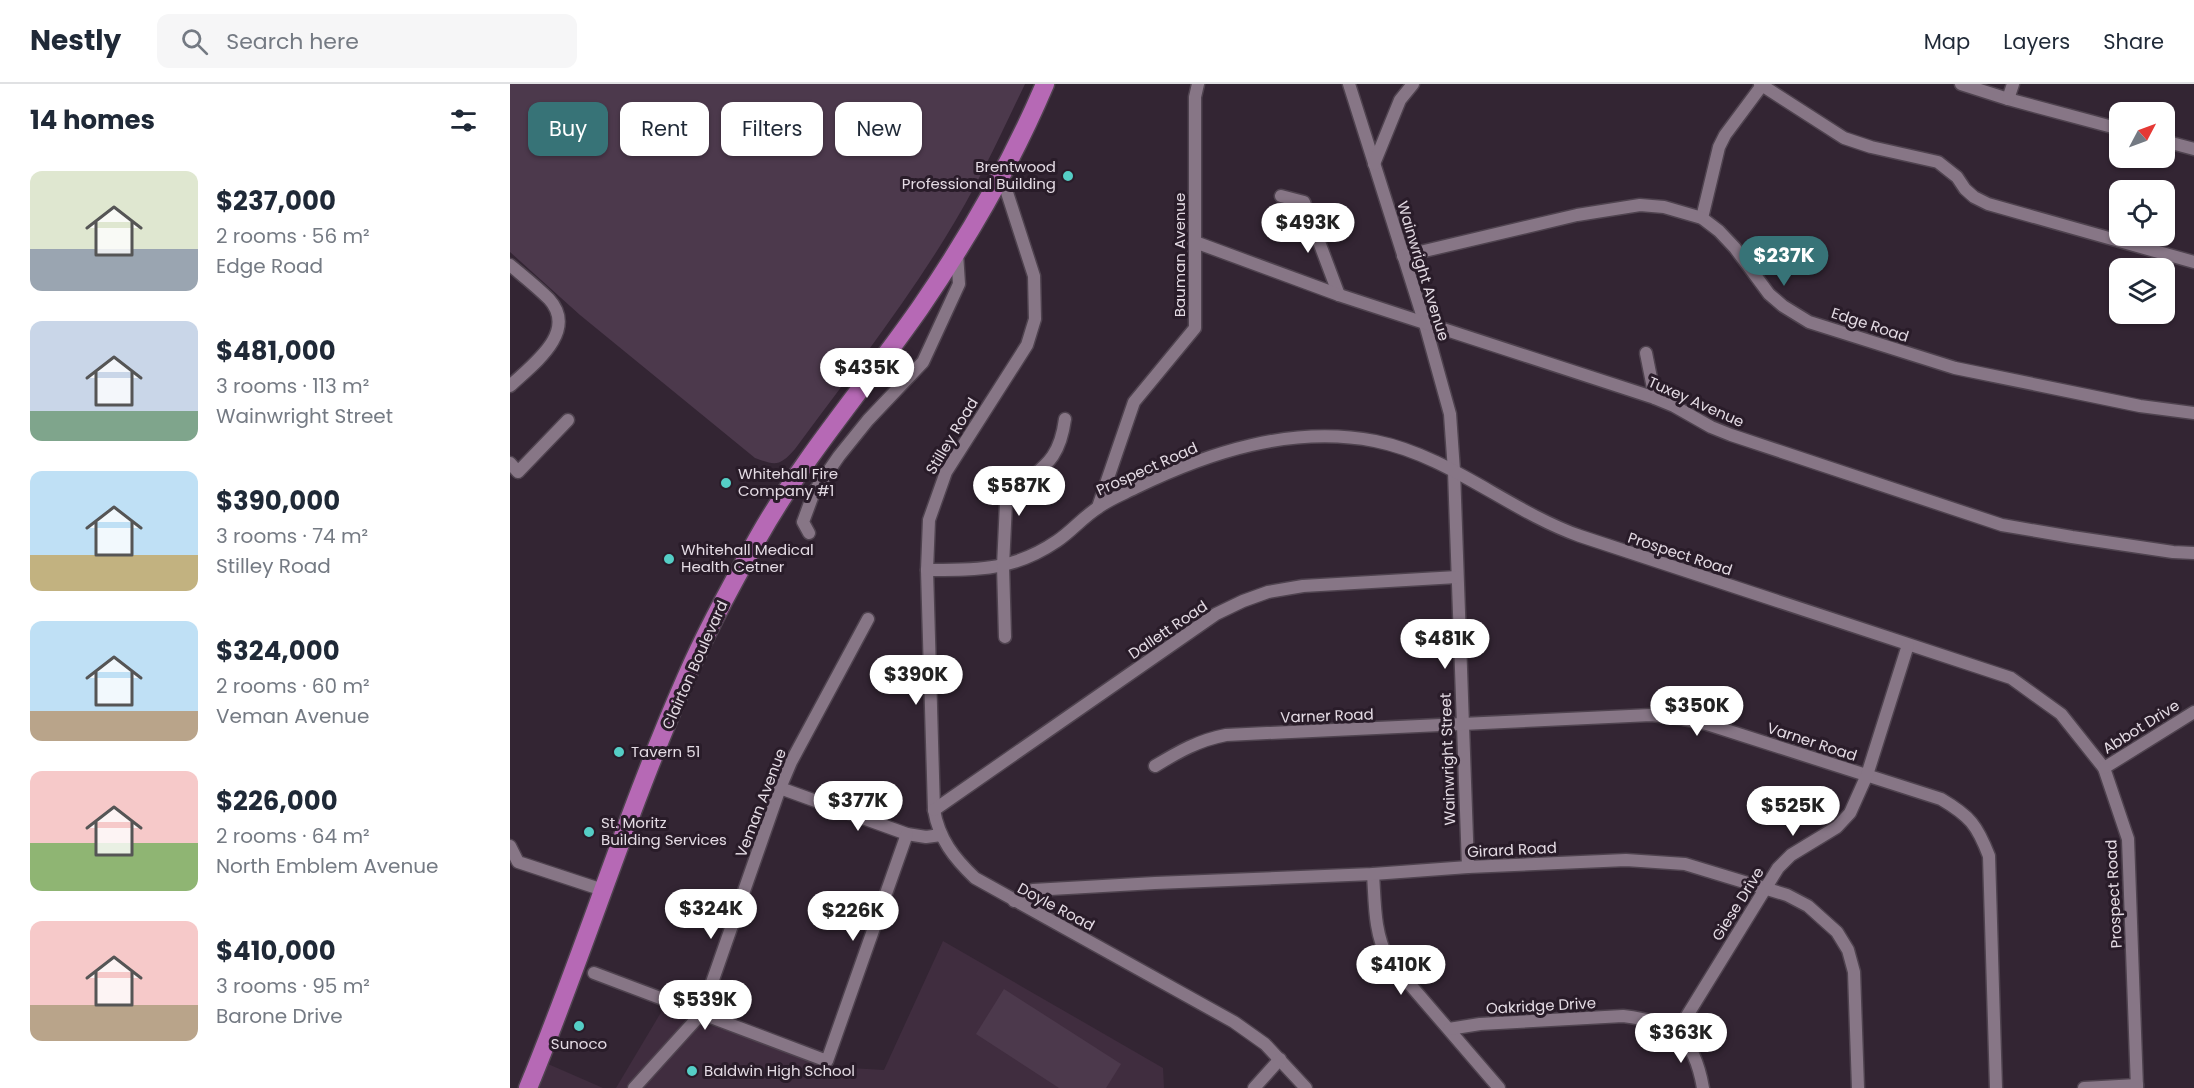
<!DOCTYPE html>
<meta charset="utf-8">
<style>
:root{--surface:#fff;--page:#f6f6f7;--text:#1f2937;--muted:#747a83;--line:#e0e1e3;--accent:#377377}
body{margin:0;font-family:Poppins,sans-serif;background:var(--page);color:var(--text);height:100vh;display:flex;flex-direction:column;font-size:22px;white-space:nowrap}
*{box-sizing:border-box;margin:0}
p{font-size:20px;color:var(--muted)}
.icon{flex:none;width:33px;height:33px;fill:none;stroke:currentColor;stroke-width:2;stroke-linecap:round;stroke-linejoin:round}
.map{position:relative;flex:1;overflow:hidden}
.side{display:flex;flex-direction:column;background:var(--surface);width:510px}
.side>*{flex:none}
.banner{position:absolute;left:18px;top:18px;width:570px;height:54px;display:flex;gap:12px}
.needle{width:39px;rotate:49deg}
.buttons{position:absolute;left:1599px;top:18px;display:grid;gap:12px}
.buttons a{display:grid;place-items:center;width:66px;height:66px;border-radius:12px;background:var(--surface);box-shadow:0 2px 4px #0004;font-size:30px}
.price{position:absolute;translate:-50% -51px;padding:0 14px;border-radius:21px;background:#fff;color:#222;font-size:20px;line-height:39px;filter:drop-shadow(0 2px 3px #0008)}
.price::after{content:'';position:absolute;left:50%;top:36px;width:18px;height:14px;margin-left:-9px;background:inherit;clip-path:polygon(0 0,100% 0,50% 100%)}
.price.on{background:var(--accent);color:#fff}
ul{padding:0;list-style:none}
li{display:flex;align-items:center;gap:18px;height:150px;padding:0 30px}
li span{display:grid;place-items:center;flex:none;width:168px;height:120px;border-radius:12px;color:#555}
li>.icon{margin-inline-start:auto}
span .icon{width:72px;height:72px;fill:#fffc;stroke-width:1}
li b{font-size:26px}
h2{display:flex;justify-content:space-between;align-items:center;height:72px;padding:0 30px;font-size:26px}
.tag{padding:0 21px;border-radius:12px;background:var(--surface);box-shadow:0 2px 4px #0004;font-size:21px;line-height:54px}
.tag.on{background:var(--accent);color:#fff}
header{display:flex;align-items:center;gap:36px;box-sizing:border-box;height:84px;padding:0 30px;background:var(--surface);border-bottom:2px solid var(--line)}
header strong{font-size:28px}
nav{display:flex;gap:33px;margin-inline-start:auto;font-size:21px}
.search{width:420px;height:54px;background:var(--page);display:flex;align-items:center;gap:15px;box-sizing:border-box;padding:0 21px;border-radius:12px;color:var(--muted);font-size:22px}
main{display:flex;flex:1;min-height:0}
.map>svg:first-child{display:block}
</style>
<header>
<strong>Nestly</strong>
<div class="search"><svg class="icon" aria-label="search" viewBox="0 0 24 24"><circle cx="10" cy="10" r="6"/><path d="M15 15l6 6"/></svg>Search here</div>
<nav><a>Map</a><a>Layers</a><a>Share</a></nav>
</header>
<main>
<section class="side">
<h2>14 homes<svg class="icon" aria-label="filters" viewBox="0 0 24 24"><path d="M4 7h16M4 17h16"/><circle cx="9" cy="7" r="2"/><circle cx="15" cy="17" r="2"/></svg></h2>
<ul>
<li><span style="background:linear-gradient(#dfe7d0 65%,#9aa5b1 0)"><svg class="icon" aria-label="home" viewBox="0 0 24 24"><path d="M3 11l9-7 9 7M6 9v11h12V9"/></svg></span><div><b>$237,000</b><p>2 rooms · 56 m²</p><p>Edge Road</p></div></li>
<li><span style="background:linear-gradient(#c9d6e8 75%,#7fa58c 0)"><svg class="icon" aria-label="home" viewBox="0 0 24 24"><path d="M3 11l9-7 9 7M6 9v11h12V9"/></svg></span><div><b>$481,000</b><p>3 rooms · 113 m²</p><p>Wainwright Street</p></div></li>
<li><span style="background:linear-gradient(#bfe0f5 70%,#c2b280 0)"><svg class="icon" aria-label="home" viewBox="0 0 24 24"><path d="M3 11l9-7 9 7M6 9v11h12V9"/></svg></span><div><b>$390,000</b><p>3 rooms · 74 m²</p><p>Stilley Road</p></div></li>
<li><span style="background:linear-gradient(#bfe0f5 75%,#b9a48a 0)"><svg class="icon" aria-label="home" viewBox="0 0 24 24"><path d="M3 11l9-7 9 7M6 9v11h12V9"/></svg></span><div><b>$324,000</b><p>2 rooms · 60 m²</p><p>Veman Avenue</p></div></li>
<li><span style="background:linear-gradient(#f6c9c9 60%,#8fb573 0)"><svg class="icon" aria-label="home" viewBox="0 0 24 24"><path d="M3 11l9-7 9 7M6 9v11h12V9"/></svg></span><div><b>$226,000</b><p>2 rooms · 64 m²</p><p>North Emblem Avenue</p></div></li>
<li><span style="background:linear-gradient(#f6c9c9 70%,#b9a48a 0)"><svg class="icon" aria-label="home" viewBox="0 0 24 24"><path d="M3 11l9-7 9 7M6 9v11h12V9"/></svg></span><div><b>$410,000</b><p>3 rooms · 95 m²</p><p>Barone Drive</p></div></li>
</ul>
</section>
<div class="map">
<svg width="1684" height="1004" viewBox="0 0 1684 1004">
<rect width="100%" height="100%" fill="#332533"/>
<g fill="#402d3f">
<path d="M433,857L653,984L654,1004H106L153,925L323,983L374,986Z"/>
<path d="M38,980L93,1004H29Z"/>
</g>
<g fill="#4c394c">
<path d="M0,0H515C490,52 466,105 435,154C390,227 336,296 285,365C270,382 266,382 245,374L70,231L0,168Z"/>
<path d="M494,905L611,980L596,1004H549L466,950Z"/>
</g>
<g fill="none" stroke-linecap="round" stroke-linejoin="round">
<defs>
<g id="minor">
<path d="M839,0L915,240L940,330L944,387L958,783"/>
<path d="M1250,0L1334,54L1361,63L1428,78L1447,93L1455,105L1464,113L1478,120L1684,178"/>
<path d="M1451,0L1498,15L1610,45"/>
<path d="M1498,15L1503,0"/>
<path d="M1654,57L1684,65"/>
<path d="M864,80L890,16L903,0"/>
<path d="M491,90L524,192L525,235L517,261L436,388L419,436L417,486L424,726C429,755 444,774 465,794L724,938L755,960L796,1004"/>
<path d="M771,112L794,118L829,211"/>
<path d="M1192,134L1209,63L1215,51L1253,0"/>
<path d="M685,158L829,211L1142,313L1164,322L1201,343L1221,351L1492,441L1562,453L1663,468L1684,469"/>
<path d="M893,172L1067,131L1130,121L1154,123L1192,134L1209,147L1225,164L1259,210L1273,222L1299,238L1445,284L1630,322L1684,329"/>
<path d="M0,181C13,192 27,203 39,215C69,248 22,281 0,302"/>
<path d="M1136,269L1145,314"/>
<path d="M0,379L8,388L58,336"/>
<path d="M588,423L624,318L685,244V13L688,0"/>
<path d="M299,449L293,438L304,408L329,372L358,336L413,278L449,200L447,169"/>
<path d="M417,486C467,486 503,487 547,457C562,447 574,432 589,423C600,415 613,410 625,404C699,368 782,341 865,357C940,372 999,427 1070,452L1501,594L1551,630L1594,684L1618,755L1627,1004"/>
<path d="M495,553L493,482L496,419C522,384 548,388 555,335"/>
<path d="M645,682C668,668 689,656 716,651L1141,631L1168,634L1197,640L1431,715C1460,732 1467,741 1479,772L1486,1004"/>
<path d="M1594,684L1684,628"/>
<path d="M270,704L397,750L416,753L431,751"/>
<path d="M424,726L706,530L733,517L758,508L793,502L947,493"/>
<path d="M0,762L8,778L93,806"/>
<path d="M863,790C865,819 864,849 878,875L989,1004"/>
<path d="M504,817L523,806L645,799L863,790L958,783L1116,776L1175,780L1277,811L1298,822L1327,848L1338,866L1344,888L1348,1004"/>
<path d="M84,889L317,977L397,750"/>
<path d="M939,945L970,940L1113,932C1164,938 1184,952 1193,1004"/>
<path d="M1167,948L1268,784L1281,771L1327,743L1340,729L1357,691L1398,561"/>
<path d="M124,1004L191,930L270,704L281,678L358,535"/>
<path d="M744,1004L770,975"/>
<path d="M1574,1004L1627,1001"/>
</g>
<path id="highway" d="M18,1004C74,869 117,728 176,594C197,545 223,498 249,452C295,371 357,300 410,224C458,154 502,78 535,0"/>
</defs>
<use href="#minor" stroke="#4f434f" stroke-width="15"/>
<use href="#highway" stroke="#4f434f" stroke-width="21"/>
<use href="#minor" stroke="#877686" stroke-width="12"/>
<use href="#highway" stroke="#b669b5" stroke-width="18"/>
</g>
<g fill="#55cec6" stroke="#291c29" stroke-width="2">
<circle cx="558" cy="92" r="6"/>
<circle cx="216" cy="399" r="6"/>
<circle cx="159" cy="475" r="6"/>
<circle cx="109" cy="668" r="6"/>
<circle cx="79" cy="748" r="6"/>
<circle cx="69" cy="942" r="6"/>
<circle cx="182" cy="987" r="6"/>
</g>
<g text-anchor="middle" stroke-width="6" stroke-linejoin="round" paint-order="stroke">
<g font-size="15" fill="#e4dbe4" stroke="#291c29" text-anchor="start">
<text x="546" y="88" text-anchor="end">Brentwood<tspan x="546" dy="17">Professional Building</tspan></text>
<text x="228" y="395">Whitehall Fire<tspan x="228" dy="17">Company #1</tspan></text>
<text x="171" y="471">Whitehall Medical<tspan x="171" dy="17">Health Cetner</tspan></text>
<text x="121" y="673">Tavern 51</text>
<text x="91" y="744">St. Moritz<tspan x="91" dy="17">Building Services</tspan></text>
<text x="69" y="965" text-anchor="middle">Sunoco</text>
<text x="194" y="992">Baldwin High School</text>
</g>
<g font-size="15" fill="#e4dbe4" stroke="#291c29">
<text transform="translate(670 171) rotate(-90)" y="5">Bauman Avenue</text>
<text transform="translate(913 187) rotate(73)" y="5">Wainwright Avenue</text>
<text transform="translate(1360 241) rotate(18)" y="5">Edge Road</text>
<text transform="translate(1186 318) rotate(24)" y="5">Tuxey Avenue</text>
<text transform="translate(442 352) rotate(-59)" y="5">Stilley Road</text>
<text transform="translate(637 385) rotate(-24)" y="5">Prospect Road</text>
<text transform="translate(1170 470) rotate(18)" y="5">Prospect Road</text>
<text transform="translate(658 546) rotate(-34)" y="5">Dallett Road</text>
<text transform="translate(185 581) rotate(-66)" y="5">Clairton Boulevard</text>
<text transform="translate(817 632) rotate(-2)" y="5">Varner Road</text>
<text transform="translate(1631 643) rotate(-32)" y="5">Abbot Drive</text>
<text transform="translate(1302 658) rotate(18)" y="5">Varner Road</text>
<text transform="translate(938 675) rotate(-92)" y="5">Wainwright Street</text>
<text transform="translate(251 719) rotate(-69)" y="5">Veman Avenue</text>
<text transform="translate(1002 766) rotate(-3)" y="5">Girard Road</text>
<text transform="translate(1604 810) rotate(-93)" y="5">Prospect Road</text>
<text transform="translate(1228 820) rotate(-58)" y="5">Giese Drive</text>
<text transform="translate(546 823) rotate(28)" y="5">Doyle Road</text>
<text transform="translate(1031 922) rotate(-3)" y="5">Oakridge Drive</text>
</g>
</g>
</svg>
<div class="buttons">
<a><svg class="needle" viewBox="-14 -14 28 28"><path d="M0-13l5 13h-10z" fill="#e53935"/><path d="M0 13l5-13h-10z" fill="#747a83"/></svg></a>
<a><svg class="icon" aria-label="locate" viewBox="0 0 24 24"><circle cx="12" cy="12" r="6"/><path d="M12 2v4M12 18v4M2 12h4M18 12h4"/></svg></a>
<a><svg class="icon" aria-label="layers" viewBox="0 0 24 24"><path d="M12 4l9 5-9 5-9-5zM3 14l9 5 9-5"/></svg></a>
</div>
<b class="price" style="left:798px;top:170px">$493K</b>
<b class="price on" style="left:1274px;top:203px">$237K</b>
<b class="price" style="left:357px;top:315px">$435K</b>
<b class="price" style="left:509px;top:433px">$587K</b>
<b class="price" style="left:935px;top:586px">$481K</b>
<b class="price" style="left:406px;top:622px">$390K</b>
<b class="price" style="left:1187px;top:653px">$350K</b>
<b class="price" style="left:348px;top:748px">$377K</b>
<b class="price" style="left:1283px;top:753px">$525K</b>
<b class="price" style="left:201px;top:856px">$324K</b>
<b class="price" style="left:343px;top:858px">$226K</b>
<b class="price" style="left:891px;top:912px">$410K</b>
<b class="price" style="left:195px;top:947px">$539K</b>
<b class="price" style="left:1171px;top:980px">$363K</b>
<div class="banner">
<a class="tag on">Buy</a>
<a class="tag">Rent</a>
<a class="tag">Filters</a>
<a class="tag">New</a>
</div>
</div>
</main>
